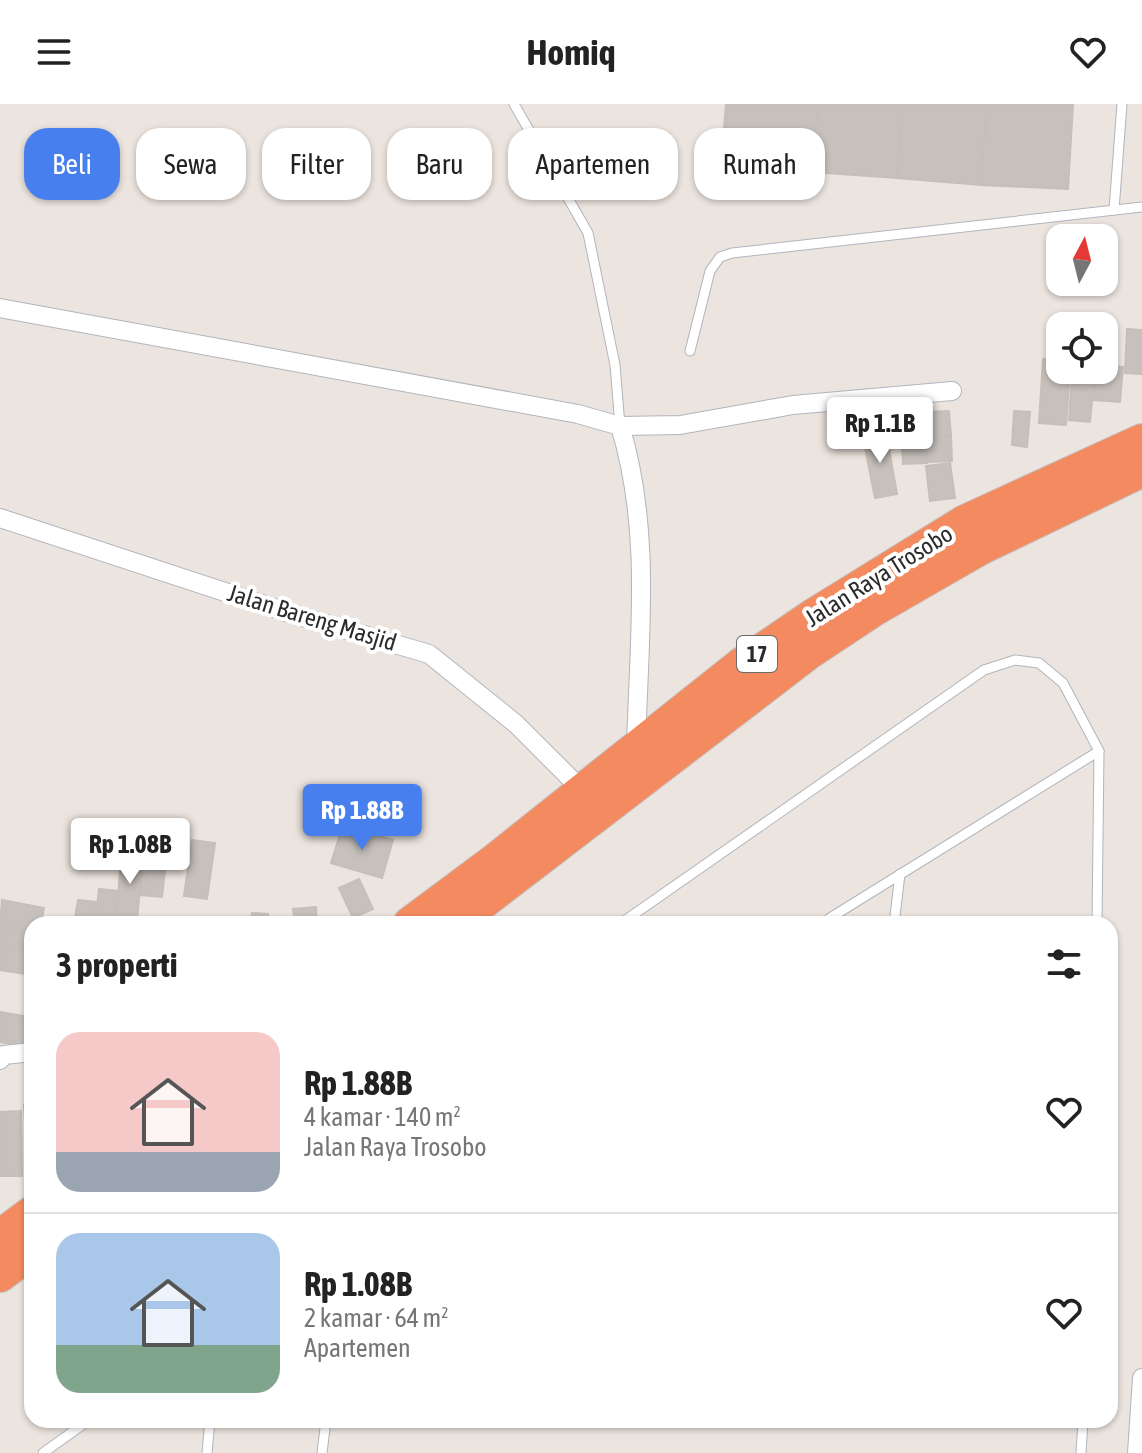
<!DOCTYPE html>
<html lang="id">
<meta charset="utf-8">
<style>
:root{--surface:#fff;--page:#f2f2f2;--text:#222;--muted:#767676;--line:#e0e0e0;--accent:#487fef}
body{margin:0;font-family:"Asap Condensed",sans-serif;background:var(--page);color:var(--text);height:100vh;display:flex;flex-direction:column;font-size:30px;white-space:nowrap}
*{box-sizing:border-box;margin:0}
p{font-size:26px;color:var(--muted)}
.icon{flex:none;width:44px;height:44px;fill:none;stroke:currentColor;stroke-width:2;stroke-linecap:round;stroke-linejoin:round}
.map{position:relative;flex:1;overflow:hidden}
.sheet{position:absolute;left:24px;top:812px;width:1094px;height:512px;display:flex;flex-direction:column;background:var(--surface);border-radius:24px;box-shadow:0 2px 6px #0004}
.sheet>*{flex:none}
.top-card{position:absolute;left:24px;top:24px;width:1094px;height:72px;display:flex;gap:16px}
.needle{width:52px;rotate:7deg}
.tools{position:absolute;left:1046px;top:120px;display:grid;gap:16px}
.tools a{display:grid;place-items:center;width:72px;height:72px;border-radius:16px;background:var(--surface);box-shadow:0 2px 6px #0004;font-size:40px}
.price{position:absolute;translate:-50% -68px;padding:0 18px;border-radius:8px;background:#fff;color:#222;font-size:26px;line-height:52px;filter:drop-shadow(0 2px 4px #0008)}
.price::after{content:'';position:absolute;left:50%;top:48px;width:24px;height:18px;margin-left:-12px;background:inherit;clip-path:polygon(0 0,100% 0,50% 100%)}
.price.current{background:var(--accent);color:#fff}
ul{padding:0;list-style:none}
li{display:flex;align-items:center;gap:24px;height:200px;padding:0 32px}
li+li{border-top:2px solid var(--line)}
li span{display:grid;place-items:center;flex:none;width:224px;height:160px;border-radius:24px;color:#555}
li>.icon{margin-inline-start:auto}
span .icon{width:96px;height:96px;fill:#fffc;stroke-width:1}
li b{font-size:34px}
h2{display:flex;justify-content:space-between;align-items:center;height:96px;padding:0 32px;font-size:34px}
.tag{padding:0 28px;border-radius:24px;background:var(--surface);box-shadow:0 2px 6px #0004;font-size:28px;line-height:72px}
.tag.current{background:var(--accent);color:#fff}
header{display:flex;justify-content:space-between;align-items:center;height:104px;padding:0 32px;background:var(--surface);font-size:36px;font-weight:700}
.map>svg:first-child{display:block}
</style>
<header><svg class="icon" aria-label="menu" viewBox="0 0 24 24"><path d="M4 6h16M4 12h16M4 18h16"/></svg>Homiq<svg class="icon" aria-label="heart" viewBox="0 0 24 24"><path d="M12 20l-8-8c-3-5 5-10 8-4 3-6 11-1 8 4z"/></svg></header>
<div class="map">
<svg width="1142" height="1349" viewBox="0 0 1142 1349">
<rect width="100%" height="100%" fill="#ece4de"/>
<g fill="#c7c1bd" stroke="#c7bfb7" stroke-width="2">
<path d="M726,0H818L812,68L721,61Z"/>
<path d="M818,0H903L897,74L812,68Z"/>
<path d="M903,0H987L981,81L897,74Z"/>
<path d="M987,0H1073L1068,85L981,81Z"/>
<path d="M1127,225L1142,226V270L1125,269Z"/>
<path d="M1043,255L1060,256V266H1070L1066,321L1039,319Z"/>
<path d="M1104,262L1123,263L1120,298L1094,296L1096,266H1104Z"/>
<path d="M1073,266H1095L1093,287L1071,285Z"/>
<path d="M1071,285L1093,287L1090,318L1069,316Z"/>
<path d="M923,304L927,359L903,360L900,305Z"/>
<path d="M949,307L951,332L927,333L925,308Z"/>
<path d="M1014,307L1030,308L1027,343L1012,341Z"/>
<path d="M886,329L897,390L875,394L863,333Z"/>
<path d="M951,332L952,357L928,358L927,333Z"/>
<path d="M950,359L955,394L930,397L926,362Z"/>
<path d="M343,721L393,736L382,774L331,759Z"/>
<path d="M192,736L215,739L207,795L184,792Z"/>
<path d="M122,745L143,747L137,818L116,816Z"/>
<path d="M145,746L167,749L162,793L140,791Z"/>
<path d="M359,775L373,805L353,814L339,784Z"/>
<path d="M99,785L118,787L114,820H95Z"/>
<path d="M2,796L44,804L41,820H32V827L0,822Z"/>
<path d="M78,796L96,798L93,820H74Z"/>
<path d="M316,803L317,820H295L293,805Z"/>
<path d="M252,809L268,810V820H251Z"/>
<path d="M0,822L32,827V847L0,841Z"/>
<path d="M0,841L32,847V871L0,866Z"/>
<path d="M0,908L30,913L26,942L0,938Z"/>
<path d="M24,1001H32V1063H28Z"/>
<path d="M21,1007L22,1072H0V1008Z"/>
</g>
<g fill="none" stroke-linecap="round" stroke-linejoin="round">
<defs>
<g id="lane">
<path d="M514,0L588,129L615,261L620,322"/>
<path d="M1114,106L1122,0"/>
<path d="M690,247L710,167L720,153L732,149L1142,103"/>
<path d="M620,820L984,566L1015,556L1039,559L1063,579L1099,647L1097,820"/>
<path d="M825,820L830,814L1099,647"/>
<path d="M894,820L900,770"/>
<path d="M43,1349L89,1316"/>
<path d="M207,1349L210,1316"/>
<path d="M322,1349L326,1316"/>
<path d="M1081,1349L1083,1316"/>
</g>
<g id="street">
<path d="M0,204L578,310L620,322C652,426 639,534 636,642"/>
<path d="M620,322L680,321L793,301L952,287"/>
<path d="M0,414L289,509L429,550L516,620L582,686"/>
<path d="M0,956L4,951L32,948"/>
<path d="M1137,1349L1142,1274"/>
</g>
<g id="highway">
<path d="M410,820L492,759L741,561L813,512L965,418L1142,337"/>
<path d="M454,820L809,548L874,505L980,444L1142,366"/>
<path d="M0,1133L32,1109"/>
<path d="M0,1171L32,1147"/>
</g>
</defs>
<use href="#lane" stroke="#b1b5bd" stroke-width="11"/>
<use href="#street" stroke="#b1b5bd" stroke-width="20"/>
<use href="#highway" stroke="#c4c4c4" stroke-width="36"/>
<use href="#lane" stroke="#fff" stroke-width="9"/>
<use href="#street" stroke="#fff" stroke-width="18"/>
<use href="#highway" stroke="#f48b60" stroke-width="34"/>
</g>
<g text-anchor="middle" stroke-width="8" stroke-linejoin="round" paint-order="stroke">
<rect fill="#fff" stroke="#6b6b6b" stroke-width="2" x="737" y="532" width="40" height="36" rx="6"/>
<g font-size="22" font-weight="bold" fill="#2b2b2b">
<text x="757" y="558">17</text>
</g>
<g font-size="24" fill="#2b2b2b" stroke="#fff">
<text transform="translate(879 472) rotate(-32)" y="8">Jalan Raya Trosobo</text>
<text transform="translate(312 514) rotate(17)" y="8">Jalan Bareng Masjid</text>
</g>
</g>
</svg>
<div class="tools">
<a><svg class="needle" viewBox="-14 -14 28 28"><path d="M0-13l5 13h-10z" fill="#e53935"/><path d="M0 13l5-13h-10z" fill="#767676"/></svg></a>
<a><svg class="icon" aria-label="locate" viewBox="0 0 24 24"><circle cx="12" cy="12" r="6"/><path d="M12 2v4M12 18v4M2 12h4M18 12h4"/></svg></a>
</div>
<b class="price" style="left:880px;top:361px">Rp 1.1B</b>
<b class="price current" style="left:362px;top:748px">Rp 1.88B</b>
<b class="price" style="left:130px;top:782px">Rp 1.08B</b>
<div class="top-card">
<a class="tag current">Beli</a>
<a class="tag">Sewa</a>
<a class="tag">Filter</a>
<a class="tag">Baru</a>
<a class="tag">Apartemen</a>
<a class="tag">Rumah</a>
</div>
<section class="sheet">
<h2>3 properti<svg class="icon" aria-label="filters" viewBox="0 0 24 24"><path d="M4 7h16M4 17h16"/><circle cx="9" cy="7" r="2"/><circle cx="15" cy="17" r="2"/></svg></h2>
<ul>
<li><span style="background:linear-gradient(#f6c9c9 75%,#9aa5b1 0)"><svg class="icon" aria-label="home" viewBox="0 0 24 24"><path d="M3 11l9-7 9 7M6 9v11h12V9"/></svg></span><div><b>Rp 1.88B</b><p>4 kamar · 140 m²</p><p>Jalan Raya Trosobo</p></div><svg class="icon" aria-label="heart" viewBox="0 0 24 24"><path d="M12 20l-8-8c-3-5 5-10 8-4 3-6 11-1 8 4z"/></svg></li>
<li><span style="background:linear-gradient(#a9c7e8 70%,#7fa58c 0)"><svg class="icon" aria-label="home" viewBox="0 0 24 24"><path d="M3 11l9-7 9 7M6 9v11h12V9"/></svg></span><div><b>Rp 1.08B</b><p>2 kamar · 64 m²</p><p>Apartemen</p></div><svg class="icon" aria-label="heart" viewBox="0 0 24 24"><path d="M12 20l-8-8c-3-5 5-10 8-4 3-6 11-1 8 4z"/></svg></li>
</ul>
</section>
</div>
